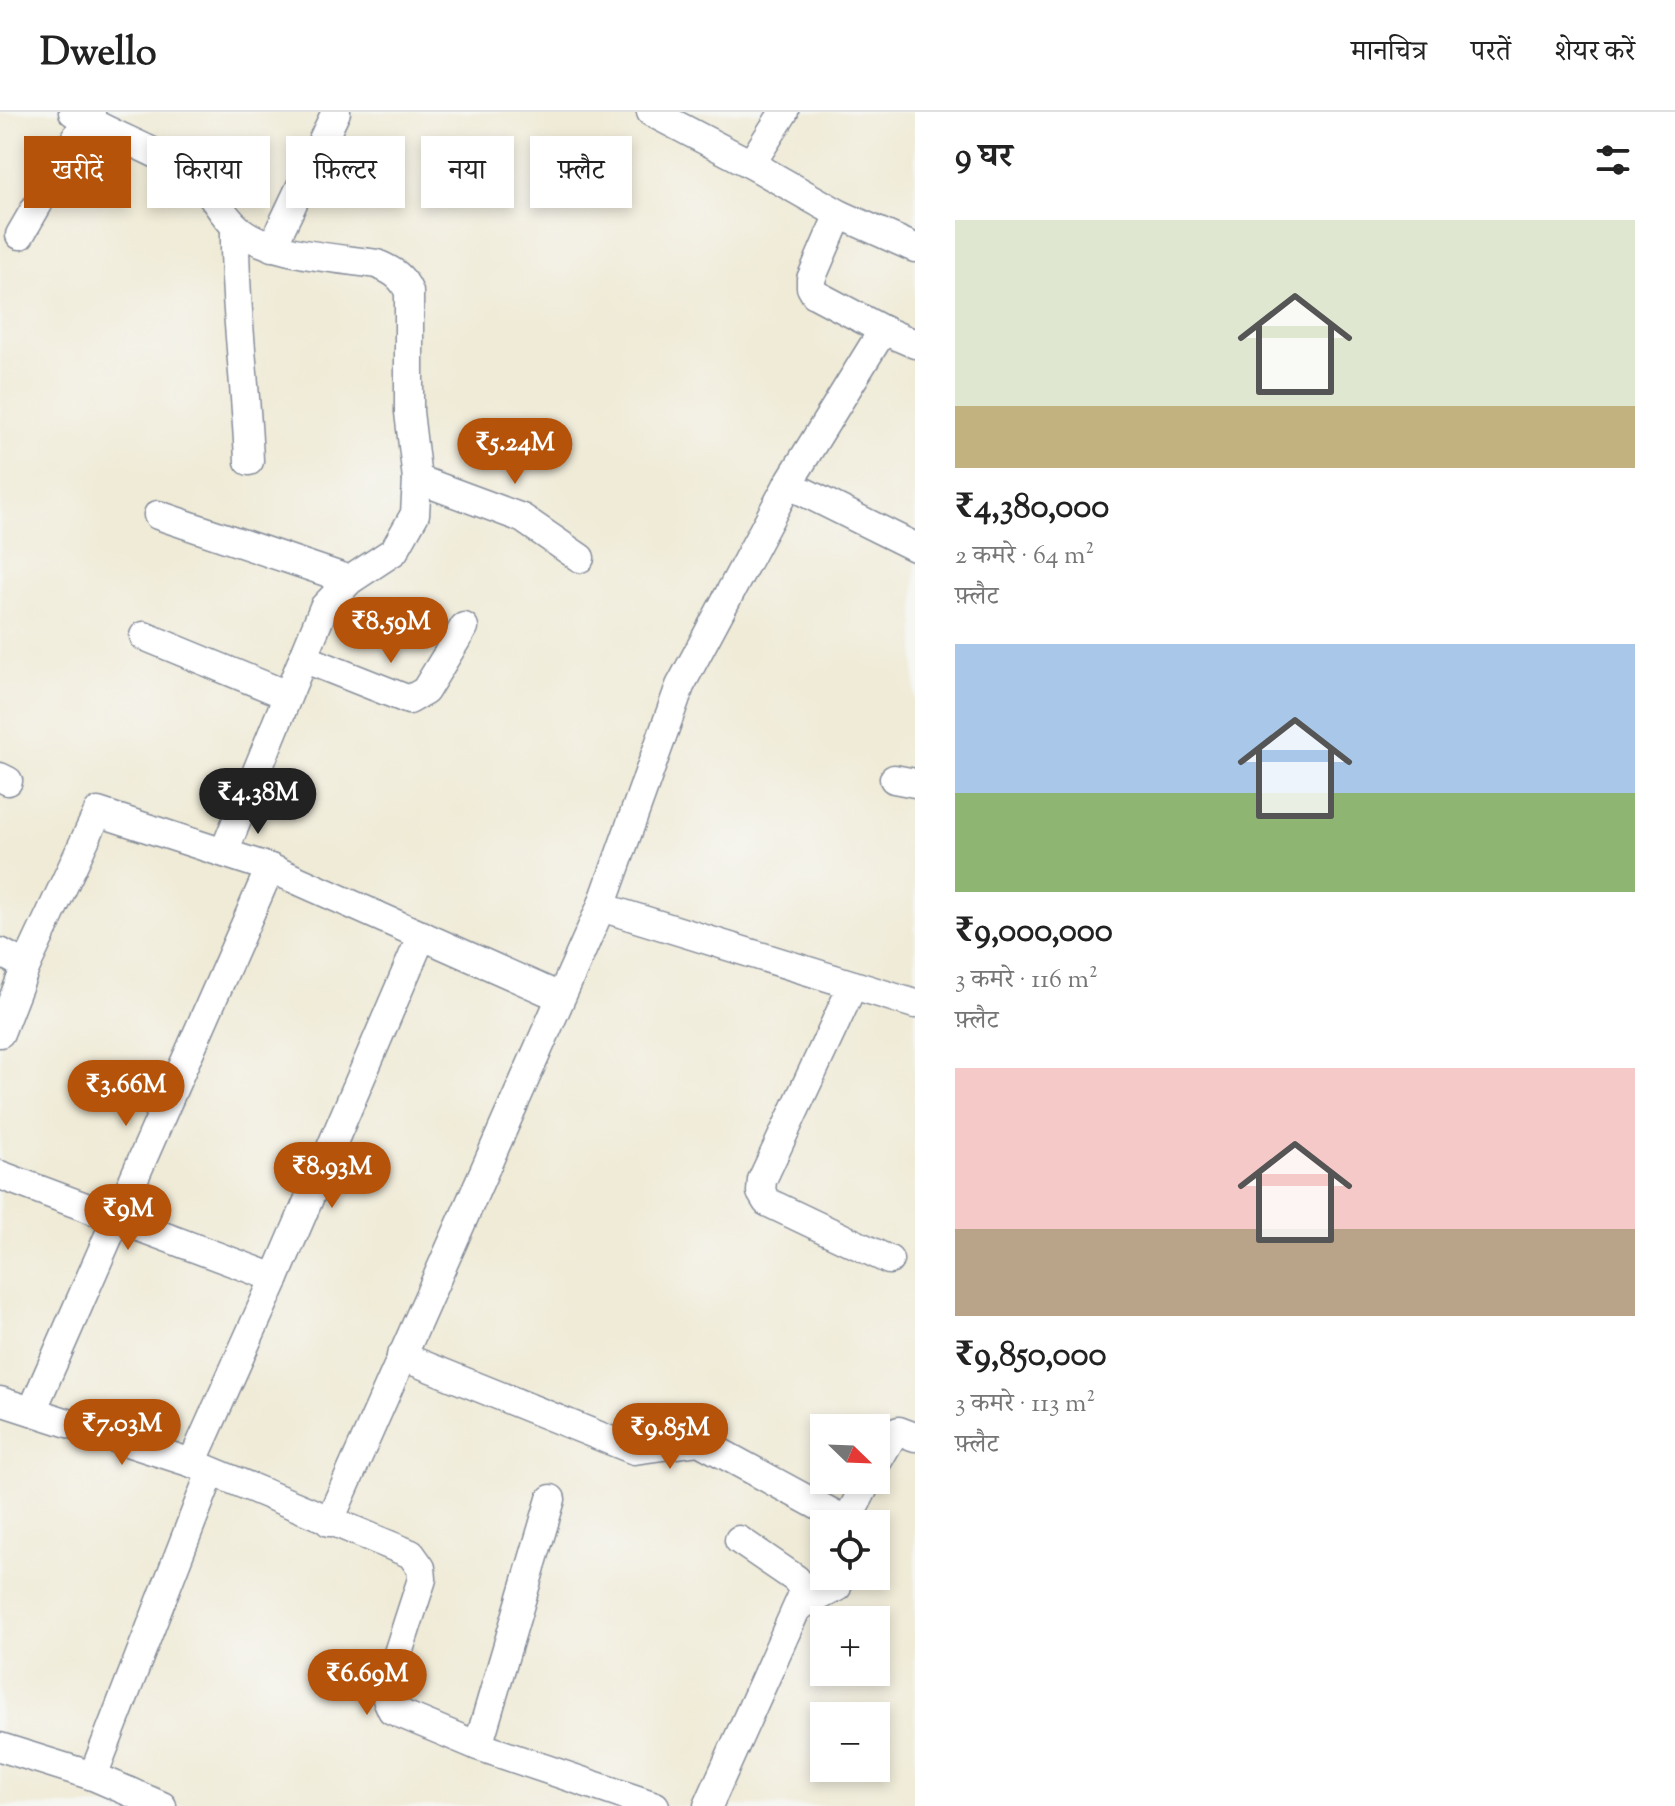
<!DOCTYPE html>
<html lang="hi">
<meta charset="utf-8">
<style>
:root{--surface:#fff;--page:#f6f6f6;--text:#222;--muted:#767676;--line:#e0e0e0;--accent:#b45309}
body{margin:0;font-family:"Sorts Mill Goudy","Noto Serif Devanagari",serif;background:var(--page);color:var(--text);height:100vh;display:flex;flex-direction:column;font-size:30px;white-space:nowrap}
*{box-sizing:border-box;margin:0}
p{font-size:26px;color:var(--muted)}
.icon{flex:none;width:44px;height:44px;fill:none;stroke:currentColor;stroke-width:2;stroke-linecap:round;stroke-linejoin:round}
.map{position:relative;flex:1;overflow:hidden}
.panel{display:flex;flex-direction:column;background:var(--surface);width:760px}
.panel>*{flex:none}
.guide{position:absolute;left:24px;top:24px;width:760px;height:72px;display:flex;gap:16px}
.needle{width:52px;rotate:113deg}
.tools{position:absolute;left:810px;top:1302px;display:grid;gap:16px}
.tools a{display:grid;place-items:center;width:80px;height:80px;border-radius:0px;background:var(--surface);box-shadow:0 4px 12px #0003;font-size:40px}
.price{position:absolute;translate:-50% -68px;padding:0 18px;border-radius:28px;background:var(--accent);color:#fff;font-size:26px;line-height:52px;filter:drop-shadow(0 2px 4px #0008)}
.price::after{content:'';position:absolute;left:50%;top:48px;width:24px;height:18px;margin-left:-12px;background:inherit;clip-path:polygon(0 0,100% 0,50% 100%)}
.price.active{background:#222;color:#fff}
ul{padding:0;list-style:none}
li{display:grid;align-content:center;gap:16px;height:424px;padding:0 40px}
li span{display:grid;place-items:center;height:248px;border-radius:0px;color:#555}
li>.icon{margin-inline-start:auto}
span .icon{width:144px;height:144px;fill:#fffc;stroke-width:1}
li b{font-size:34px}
h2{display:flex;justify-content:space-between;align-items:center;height:96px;padding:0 40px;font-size:34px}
.tag{padding:0 28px;border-radius:0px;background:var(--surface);box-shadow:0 4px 12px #0003;font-size:28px;line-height:72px}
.tag.active{background:var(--accent);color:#fff}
header{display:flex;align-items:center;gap:48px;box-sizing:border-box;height:112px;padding:0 40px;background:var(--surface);border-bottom:2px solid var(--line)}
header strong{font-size:38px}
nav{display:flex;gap:44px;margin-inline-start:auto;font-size:28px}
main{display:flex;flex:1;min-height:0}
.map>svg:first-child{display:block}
</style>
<header>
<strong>Dwello</strong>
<nav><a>मानचित्र</a><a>परतें</a><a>शेयर करें</a></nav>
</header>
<main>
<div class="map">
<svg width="915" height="1694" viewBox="0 0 915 1694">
<rect width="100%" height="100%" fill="#f6f6f2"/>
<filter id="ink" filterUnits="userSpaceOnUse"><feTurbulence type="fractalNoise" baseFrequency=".0125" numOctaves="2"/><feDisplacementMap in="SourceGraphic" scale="16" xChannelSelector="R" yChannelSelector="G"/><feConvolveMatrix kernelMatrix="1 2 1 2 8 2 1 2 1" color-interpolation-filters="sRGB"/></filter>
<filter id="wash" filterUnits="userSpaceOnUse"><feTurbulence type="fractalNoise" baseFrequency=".006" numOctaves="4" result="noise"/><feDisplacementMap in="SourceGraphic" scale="32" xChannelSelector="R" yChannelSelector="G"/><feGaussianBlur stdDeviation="1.8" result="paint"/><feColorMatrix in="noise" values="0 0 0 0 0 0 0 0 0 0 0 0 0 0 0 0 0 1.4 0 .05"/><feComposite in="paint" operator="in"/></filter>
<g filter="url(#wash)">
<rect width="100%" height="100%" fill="#f0ebd7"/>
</g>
<g filter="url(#ink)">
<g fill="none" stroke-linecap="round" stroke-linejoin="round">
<defs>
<g id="street">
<path d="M73,0C108,22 148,35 183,56C208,70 216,96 236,115C266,143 337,146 377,152C393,159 402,164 409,180V300L417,367L415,402L394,439L350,468L324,495L224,740"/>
<path d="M651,0L751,52"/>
<path d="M784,0L751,52L839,102L915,136"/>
<path d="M839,102L811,167V175L815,182L883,218"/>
<path d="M235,114C234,192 246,271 249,349"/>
<path d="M20,123L91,0"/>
<path d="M272,135L336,0"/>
<path d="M417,367L522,406L580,446"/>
<path d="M788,372L915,435"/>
<path d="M158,403L350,468"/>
<path d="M144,524L287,583"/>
<path d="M303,546L409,588L425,579L464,515"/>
<path d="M0,665L8,669"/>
<path d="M894,667L915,671"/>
<path d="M601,795L915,892"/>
<path d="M0,840L26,854L98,700L270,756L560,885"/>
<path d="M853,873L762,1068L761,1080L767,1090L889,1148"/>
<path d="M0,921L26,854"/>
<path d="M0,1063L275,1166"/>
<path d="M401,1244L634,1338L699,1329L841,1406L852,1399L868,1368"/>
<path d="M0,1289L192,1351L411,1442L421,1456L422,1467L387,1575V1587L392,1598L478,1634L655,1694"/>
<path d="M32,1299L270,756"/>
<path d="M192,1351L275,1166L422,823"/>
<path d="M876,1352L894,1321L899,1319L915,1325"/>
<path d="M329,1410L601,795L680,574L788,372L883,218L915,232"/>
<path d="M798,1495L837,1475L839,1464"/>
<path d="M478,1634L551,1387"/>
<path d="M0,1635L93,1664L162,1694"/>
<path d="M93,1664L211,1360"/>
<path d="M708,1694L803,1482L801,1474L796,1467L739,1428"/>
</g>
</defs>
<use href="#street" stroke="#868d9a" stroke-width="31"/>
<use href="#street" stroke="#fff" stroke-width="28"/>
</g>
</g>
</svg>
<div class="tools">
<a><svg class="needle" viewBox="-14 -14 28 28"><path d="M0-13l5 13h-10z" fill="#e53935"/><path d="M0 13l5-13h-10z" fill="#767676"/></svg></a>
<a><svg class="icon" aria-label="locate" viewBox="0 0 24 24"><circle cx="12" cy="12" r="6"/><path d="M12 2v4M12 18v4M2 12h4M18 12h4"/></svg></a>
<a>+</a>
<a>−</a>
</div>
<b class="price" style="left:515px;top:374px">₹5.24M</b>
<b class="price" style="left:391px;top:553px">₹8.59M</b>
<b class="price active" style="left:258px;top:724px">₹4.38M</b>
<b class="price" style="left:126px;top:1016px">₹3.66M</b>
<b class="price" style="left:332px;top:1098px">₹8.93M</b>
<b class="price" style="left:128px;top:1140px">₹9M</b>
<b class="price" style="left:122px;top:1355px">₹7.03M</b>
<b class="price" style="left:670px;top:1359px">₹9.85M</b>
<b class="price" style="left:367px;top:1605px">₹6.69M</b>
<div class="guide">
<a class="tag active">खरीदें</a>
<a class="tag">किराया</a>
<a class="tag">फ़िल्टर</a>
<a class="tag">नया</a>
<a class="tag">फ़्लैट</a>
</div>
</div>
<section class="panel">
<h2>9 घर<svg class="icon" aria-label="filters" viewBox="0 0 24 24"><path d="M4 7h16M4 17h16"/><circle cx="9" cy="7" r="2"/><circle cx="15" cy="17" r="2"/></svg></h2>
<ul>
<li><span style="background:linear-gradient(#dfe7d0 75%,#c2b280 0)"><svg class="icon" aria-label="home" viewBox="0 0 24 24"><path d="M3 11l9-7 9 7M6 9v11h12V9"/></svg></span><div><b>₹4,380,000</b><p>2 कमरे · 64 m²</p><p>फ़्लैट</p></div></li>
<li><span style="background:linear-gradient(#a9c7e8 60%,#8fb573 0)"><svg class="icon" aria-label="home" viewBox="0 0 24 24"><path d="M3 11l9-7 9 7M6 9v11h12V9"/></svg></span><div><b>₹9,000,000</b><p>3 कमरे · 116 m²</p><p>फ़्लैट</p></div></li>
<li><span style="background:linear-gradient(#f6c9c9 65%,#b9a48a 0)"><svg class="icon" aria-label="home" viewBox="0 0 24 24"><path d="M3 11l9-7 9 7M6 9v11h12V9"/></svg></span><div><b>₹9,850,000</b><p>3 कमरे · 113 m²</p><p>फ़्लैट</p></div></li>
</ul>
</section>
</main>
